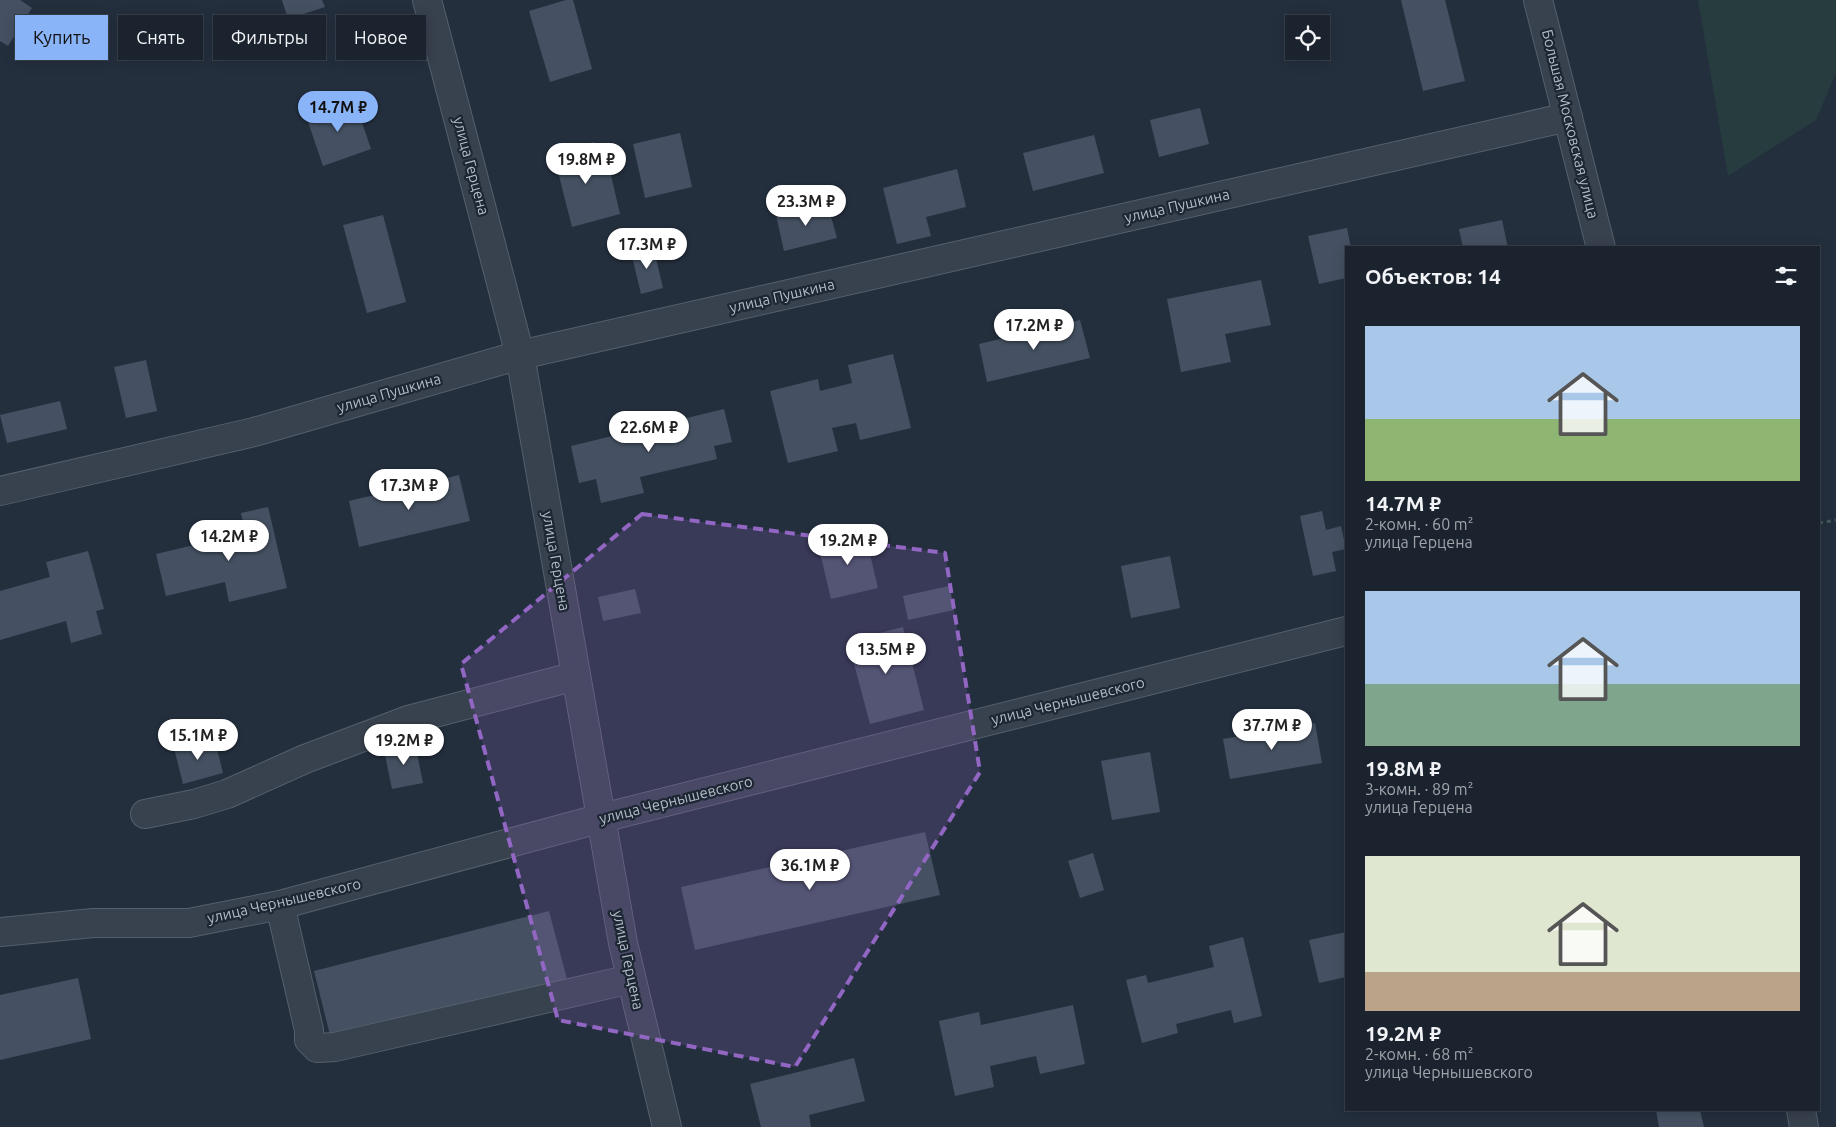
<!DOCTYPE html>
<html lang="ru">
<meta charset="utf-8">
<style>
:root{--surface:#1b232e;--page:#242b36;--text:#f1f3f6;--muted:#a0a4aa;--line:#39404a;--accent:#8ab4f8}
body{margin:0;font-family:Ubuntu,sans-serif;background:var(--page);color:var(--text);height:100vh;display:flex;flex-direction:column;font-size:19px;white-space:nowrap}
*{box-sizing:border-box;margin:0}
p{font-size:16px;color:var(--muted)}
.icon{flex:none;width:28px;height:28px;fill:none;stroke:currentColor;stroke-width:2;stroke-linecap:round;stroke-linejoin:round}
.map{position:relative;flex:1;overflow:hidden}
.details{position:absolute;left:1345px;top:246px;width:475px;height:865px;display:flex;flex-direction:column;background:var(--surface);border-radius:0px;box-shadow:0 2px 12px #0003,0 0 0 1px var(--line)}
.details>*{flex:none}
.guide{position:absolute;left:15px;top:15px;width:475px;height:45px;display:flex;gap:10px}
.buttons{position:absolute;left:1285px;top:15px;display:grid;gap:10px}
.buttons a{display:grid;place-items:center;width:45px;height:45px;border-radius:0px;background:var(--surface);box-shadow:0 2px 12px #0003,0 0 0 1px var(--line);font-size:25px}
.price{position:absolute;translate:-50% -42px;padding:0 11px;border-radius:18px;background:#fff;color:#222;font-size:16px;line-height:32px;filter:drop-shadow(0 1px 2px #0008)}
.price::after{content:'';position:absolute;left:50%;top:30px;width:15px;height:11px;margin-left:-8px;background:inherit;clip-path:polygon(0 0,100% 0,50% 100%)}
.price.active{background:var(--accent);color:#111}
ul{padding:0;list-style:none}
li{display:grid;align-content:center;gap:10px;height:265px;padding:0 20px}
li span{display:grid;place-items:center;height:155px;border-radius:0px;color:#555}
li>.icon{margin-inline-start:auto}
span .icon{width:90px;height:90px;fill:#fffc;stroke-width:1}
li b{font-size:21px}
h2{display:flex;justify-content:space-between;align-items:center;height:60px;padding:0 20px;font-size:21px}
.chip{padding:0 18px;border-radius:0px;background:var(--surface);box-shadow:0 2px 12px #0003,0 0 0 1px var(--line);font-size:18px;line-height:45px}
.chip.active{background:var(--accent);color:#111}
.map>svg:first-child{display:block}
</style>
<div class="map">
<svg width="1836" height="1127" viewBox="0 0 1836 1127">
<rect width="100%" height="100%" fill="#242f3e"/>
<path fill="#263c3f" d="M1698,0H1836V73L1816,120L1728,176Z"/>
<g fill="#455162">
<path d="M0,0H20L32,8L8,46L0,41Z"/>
<path d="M282,0H322L325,7L288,19Z"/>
<path d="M566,0H573L592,69L550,82L529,11Z"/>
<path d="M1401,0H1445L1465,81L1423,91Z"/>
<path d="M354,99L371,149L323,166L306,116Z"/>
<path d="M1200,108L1209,144L1159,157L1150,120Z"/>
<path d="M680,133L692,187L645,198L633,144Z"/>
<path d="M1094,135L1104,173L1033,191L1023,153Z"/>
<path d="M594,142L602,173L610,171L620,214L572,227L553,152Z"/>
<path d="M957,169L966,207L926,217L931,236L897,244L883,188Z"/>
<path d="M827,202L837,238L784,251L776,215Z"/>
<path d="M383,215L406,302L367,313L343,225Z"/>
<path d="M1502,220L1508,248H1463L1459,229Z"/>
<path d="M1347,228L1351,248H1346V278L1319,284L1308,236Z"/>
<path d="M653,246L663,288L641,294L631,252Z"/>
<path d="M1261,280L1271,325L1225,334L1231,362L1181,372L1167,299Z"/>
<path d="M1080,320L1090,358L987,382L979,344Z"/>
<path d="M893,354L911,428L860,440L856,423L832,428L838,451L788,463L770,391L818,379L820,391L852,383L848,365Z"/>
<path d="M146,360L157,411L126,418L114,367Z"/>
<path d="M60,401L67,429L7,443L0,415Z"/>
<path d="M724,409L732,442L714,446L717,459L640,477L644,493L601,503L596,479L579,483L571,446Z"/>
<path d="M459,475L470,521L359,547L349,501Z"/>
<path d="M268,507L287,588L229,602L225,582L166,596L156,554L245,533L241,513Z"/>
<path d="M1322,511L1326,530L1341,526L1346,549L1332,552L1336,571L1313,576L1300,516Z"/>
<path d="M865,533L878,588L831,599L818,544Z"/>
<path d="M88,551L104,609L96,611L102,634L71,643L66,621L0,640V591L50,577L46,562Z"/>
<path d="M1170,556L1180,608L1131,618L1121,566Z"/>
<path d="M949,586L954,610L908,620L903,596Z"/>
<path d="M635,589L641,613L603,621L598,597Z"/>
<path d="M903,627L924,710L870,724L848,641Z"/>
<path d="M1315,723L1322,763L1230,779L1223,739Z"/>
<path d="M214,737L223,773L183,784L174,748Z"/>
<path d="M415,743L423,783L392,789L384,750Z"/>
<path d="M1150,752L1160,812L1112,820L1101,761Z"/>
<path d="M925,832L940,895L695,950L681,887Z"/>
<path d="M1093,853L1104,890L1080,898L1068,861Z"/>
<path d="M549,911L567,979L331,1039L314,971Z"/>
<path d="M1346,932V977L1319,983L1309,940Z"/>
<path d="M1243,937L1262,1016L1234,1023L1231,1010L1176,1024L1178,1033L1142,1043L1126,980L1146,975L1148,983L1214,967L1209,946Z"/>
<path d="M78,978L91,1039L0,1060V995Z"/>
<path d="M1073,1005L1085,1064L1040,1074L1036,1056L990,1066L994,1087L955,1096L939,1021L979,1012L981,1025Z"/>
<path d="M854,1058L865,1101L809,1115L811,1127H761L750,1084Z"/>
<path d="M1656,1110H1700L1704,1127H1659Z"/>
</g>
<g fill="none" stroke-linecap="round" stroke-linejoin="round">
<defs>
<g id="minor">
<path d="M427,0L520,355L623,943L667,1127"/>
<path d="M1538,0L1601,248"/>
<path d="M0,491L254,432L520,355L1568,117"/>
<path d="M145,814L194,804L227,794L305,759L408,720L576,676"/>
<path d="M280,905L309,1030V1040L317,1048L335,1047L631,979"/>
<path d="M0,932L93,923H189L280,905L602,818L1346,631"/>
<path d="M1801,1110L1804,1127"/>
</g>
</defs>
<use href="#minor" stroke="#565f6c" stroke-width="30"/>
<path stroke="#44595c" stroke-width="3" stroke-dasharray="4 4" stroke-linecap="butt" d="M1819,523L1836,520"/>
<use href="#minor" stroke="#38414e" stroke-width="28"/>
</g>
<path fill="#9266c3" fill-opacity="0.2" stroke="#9266c3" stroke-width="4" stroke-dasharray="10 6" stroke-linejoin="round" d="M642,514L945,553L980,772L795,1067L558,1020L461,664Z"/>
<g text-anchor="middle" stroke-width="4.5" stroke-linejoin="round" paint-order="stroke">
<g font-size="15" fill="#b4bcc9" stroke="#1d2633">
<text transform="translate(1570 124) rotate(76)" y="5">Большая Московская улица</text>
<text transform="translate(471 166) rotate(75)" y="5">улица Герцена</text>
<text transform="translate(1177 206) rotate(-13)" y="5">улица Пушкина</text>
<text transform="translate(782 296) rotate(-13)" y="5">улица Пушкина</text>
<text transform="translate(389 393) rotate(-16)" y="5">улица Пушкина</text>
<text transform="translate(556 561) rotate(80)" y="5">улица Герцена</text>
<text transform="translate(1068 701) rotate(-14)" y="5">улица Чернышевского</text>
<text transform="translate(676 800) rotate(-14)" y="5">улица Чернышевского</text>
<text transform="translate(284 901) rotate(-13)" y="5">улица Чернышевского</text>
<text transform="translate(628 960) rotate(78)" y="5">улица Герцена</text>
</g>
</g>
</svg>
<div class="buttons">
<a><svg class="icon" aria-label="locate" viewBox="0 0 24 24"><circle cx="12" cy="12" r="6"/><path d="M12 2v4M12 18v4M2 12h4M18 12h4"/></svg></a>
</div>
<b class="price active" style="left:338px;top:133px">14.7M ₽</b>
<b class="price" style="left:586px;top:185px">19.8M ₽</b>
<b class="price" style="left:806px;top:227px">23.3M ₽</b>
<b class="price" style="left:647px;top:270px">17.3M ₽</b>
<b class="price" style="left:1034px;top:351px">17.2M ₽</b>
<b class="price" style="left:649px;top:453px">22.6M ₽</b>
<b class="price" style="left:409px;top:511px">17.3M ₽</b>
<b class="price" style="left:229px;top:562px">14.2M ₽</b>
<b class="price" style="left:848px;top:566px">19.2M ₽</b>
<b class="price" style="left:886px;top:675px">13.5M ₽</b>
<b class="price" style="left:1272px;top:751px">37.7M ₽</b>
<b class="price" style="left:198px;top:761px">15.1M ₽</b>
<b class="price" style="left:404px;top:766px">19.2M ₽</b>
<b class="price" style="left:810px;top:891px">36.1M ₽</b>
<div class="guide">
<a class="chip active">Купить</a>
<a class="chip">Снять</a>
<a class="chip">Фильтры</a>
<a class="chip">Новое</a>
</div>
<section class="details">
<h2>Объектов: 14<svg class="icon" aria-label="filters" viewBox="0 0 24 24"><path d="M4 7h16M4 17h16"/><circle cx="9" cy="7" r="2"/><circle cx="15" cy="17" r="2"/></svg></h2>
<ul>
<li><span style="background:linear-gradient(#a9c7e8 60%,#8fb573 0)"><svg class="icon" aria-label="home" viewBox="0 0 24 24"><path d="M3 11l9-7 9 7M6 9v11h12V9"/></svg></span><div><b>14.7M ₽</b><p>2-комн. · 60 m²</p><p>улица Герцена</p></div></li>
<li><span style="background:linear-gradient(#a9c7e8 60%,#7fa58c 0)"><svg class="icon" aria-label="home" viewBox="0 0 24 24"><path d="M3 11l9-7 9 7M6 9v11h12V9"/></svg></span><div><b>19.8M ₽</b><p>3-комн. · 89 m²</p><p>улица Герцена</p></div></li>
<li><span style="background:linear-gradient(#dfe7d0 75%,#b9a48a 0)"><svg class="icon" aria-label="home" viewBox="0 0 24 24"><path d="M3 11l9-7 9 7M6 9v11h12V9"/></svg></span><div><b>19.2M ₽</b><p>2-комн. · 68 m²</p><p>улица Чернышевского</p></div></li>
</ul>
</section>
</div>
